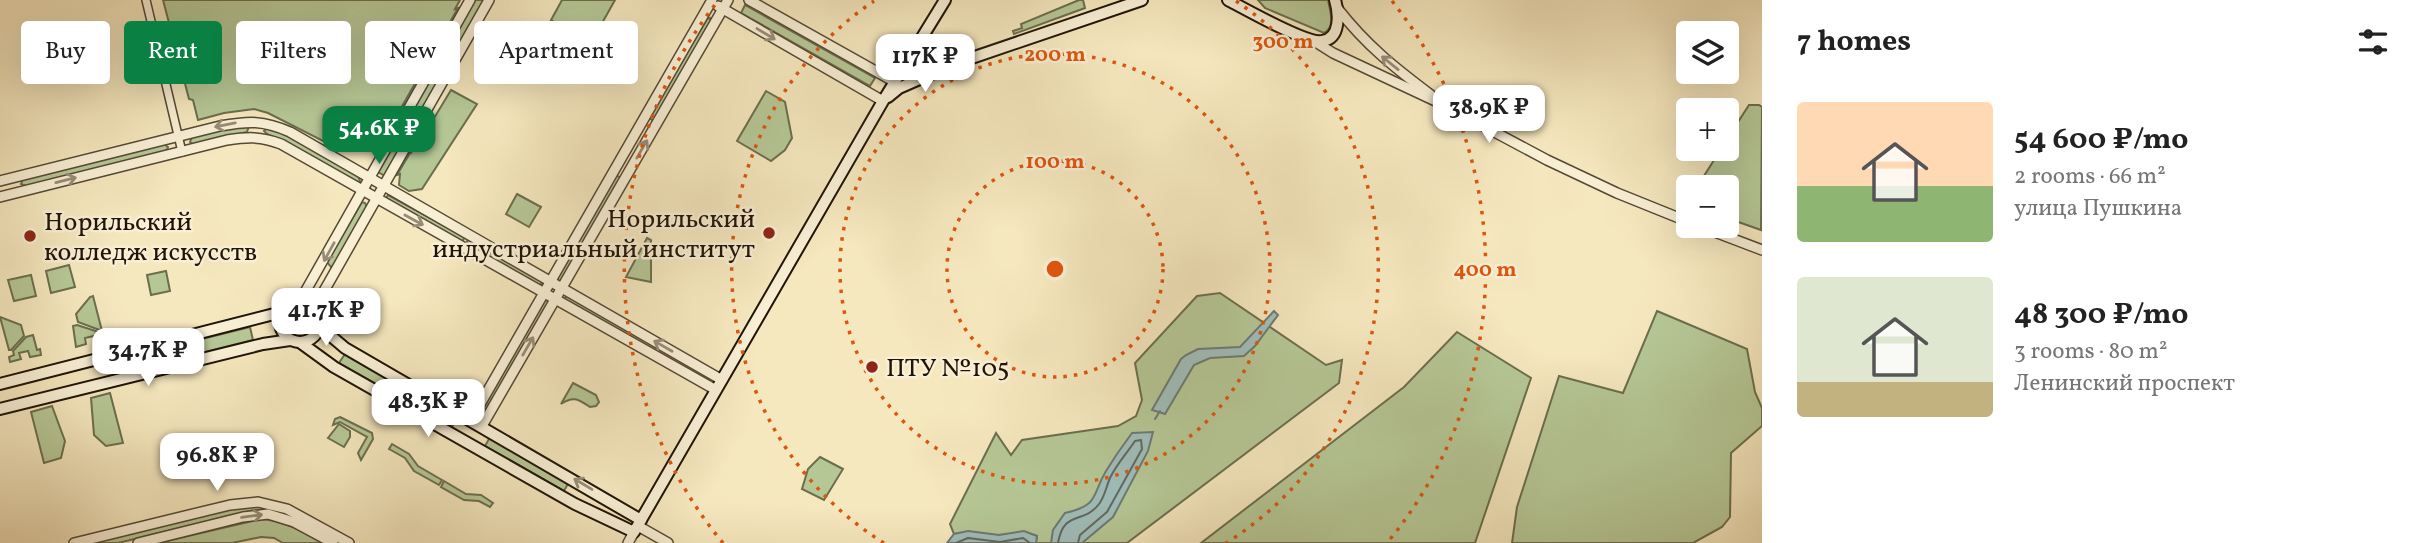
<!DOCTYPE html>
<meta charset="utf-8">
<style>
:root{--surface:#fff;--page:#f6f6f6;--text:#222;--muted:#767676;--accent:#0b8043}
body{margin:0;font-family:Vollkorn,serif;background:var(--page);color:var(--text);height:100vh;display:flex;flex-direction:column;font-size:26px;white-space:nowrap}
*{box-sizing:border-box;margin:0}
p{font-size:23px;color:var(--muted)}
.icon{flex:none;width:38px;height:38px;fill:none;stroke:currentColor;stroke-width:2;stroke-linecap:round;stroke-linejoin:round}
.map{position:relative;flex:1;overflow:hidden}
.details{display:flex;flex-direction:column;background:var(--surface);width:665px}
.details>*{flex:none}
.guide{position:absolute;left:21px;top:21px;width:665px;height:63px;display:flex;gap:14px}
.buttons{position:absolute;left:1676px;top:21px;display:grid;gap:14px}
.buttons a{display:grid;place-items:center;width:63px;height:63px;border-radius:7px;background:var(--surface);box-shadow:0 7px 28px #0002;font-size:35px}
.price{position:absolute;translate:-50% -60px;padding:0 16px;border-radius:14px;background:#fff;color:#222;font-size:23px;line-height:46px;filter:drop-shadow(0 2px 4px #0008)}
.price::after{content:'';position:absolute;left:50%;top:42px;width:21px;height:16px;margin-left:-10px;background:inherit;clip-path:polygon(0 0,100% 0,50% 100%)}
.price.on{background:var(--accent);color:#fff}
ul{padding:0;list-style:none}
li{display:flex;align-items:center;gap:21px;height:175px;padding:0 35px}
li span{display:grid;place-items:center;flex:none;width:196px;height:140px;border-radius:7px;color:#555}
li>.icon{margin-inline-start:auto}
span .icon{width:84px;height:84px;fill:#fffc;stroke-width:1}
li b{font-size:30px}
h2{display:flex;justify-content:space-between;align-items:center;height:84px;padding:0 35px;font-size:30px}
.chip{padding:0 24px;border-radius:7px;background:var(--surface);box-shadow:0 7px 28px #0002;font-size:24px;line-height:63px}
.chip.on{background:var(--accent);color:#fff}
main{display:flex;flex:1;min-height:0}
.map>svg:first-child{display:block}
</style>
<main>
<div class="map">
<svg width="1762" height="543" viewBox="0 0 1762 543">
<rect width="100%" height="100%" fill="#f5e7be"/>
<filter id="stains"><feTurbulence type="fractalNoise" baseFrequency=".00286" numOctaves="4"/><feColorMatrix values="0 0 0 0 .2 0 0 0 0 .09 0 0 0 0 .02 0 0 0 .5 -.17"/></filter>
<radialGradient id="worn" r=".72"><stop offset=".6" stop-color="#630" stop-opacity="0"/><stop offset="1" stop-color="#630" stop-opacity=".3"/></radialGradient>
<g fill="#b6c796" stroke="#6b6e4e" stroke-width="2">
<path d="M163,0H460L455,9L458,8L388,131L327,143L268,113L254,109L224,113L198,120L193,100L189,99Z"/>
<path d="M475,0H484L448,64L442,60Z"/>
<path d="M562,0H615L591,43L551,20Z"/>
<path d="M1079,0H1083L1085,8L1014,34L1013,31L1022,28L1021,24Z"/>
<path d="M1258,0H1328C1330,11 1336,27 1324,33L1265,8Z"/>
<path d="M745,5L875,78L870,86L741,13Z"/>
<path d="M710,18L711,20L654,121L649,118L707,19Z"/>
<path d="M436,69L443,73L385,176L378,172Z"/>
<path d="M451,90L477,104L422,189L409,191L399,185L400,174L397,175L410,153H412L410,152L416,143H419Z"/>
<path d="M766,91L785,102L792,138L785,150L771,161L737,141Z"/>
<path d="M1749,105H1759L1762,107L1761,230L1727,218V187H1697L1721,149H1727V139Z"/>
<path d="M249,126L247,132L194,145L190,142L192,137L218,129Z"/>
<path d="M268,127L288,135L358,176L360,181L357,183L267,134L264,131Z"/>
<path d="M164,144L168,147L166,152L26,186L21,184L23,179Z"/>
<path d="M616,175L621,178L561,281H559L557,278Z"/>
<path d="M517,194L541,207L529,227L506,214Z"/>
<path d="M388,195L465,237L462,242L388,201L386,198Z"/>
<path d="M362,202L365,203L367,207L335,265L331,267L327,262Z"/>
<path d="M647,238L651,240V282L626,277Z"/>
<path d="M468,239L541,280L542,284L539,285L466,244Z"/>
<path d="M69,265L75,287L51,293L46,271Z"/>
<path d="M166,271L170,291L151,295L147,275Z"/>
<path d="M31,275L36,296L14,301L8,280Z"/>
<path d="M1220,293L1326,365L1342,360L1339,383L1127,543H1036L1037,536C1020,529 1015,535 998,535C983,535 970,531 954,534L950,524L996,433L1011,455L1022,440L1118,426L1136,416L1142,400L1135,363L1197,296Z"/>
<path d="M567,295L711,378L708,381L564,300Z"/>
<path d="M93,296L102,331L78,322L76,314L90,297Z"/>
<path d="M547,300L549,302L488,408L484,409L482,407L544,301Z"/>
<path d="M1657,311L1747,349L1755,392L1762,408V426L1731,453L1730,517L1722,527L1693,543H1512L1517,507L1559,376L1623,393Z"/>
<circle cx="300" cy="322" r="10"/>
<path d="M0,317L21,325L24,336L11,350H9Z"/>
<path d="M77,325L105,334L106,339L96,342L94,336L85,338L86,344L76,347L73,326Z"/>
<path d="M250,327L253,340L125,372L122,359Z"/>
<path d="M1457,332L1531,378L1475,543H1201L1404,387Z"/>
<path d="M33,335L37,350L40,349L41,355L30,357L28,351L19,353L21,359L10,362L9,357L14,355L13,351L26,337Z"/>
<path d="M345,354L457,418L452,427L339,363Z"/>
<path d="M573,383L596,395L599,402L596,406L590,407C579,400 574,395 561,404Z"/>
<path d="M110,393L123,443L106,446L94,435L91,398Z"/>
<path d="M52,406L65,441L61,458L44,463L31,412Z"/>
<path d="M340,417L372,433L373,439L361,460L358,453L367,437L340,422L333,425L335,419Z"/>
<path d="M339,424L350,431V437L344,447L328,438Z"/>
<path d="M490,437L569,482L564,491L485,446Z"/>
<path d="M232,442L236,459L184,472L180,455Z"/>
<path d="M392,444L409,454L418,466L442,480L439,485L414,471L405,458L389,449Z"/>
<path d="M820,457L843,469L824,500L802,489L808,469Z"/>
<path d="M444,481L466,494L481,495L493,503L490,507L479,501L464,500L441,487Z"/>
<path d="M260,506L269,507L296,519L269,510H254L118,543H91L234,508Z"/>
<path d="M261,519C284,520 303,532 323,543H283L274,538L261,537L232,543H158Z"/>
</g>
<g fill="#a0bebb" stroke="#6d7a73" stroke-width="2">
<path d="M1274,311L1278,315L1255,346L1244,356L1210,358L1194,365L1165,414L1152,410L1181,359L1186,355L1198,349L1240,347Z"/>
<path d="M1153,432L1148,451L1113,517L1082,543H1051L1053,530L1065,513C1100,505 1091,496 1106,471C1114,458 1123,445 1132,433Z"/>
<path d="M968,531L999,535L1024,531L1037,536L1036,543H947L954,534Z"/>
</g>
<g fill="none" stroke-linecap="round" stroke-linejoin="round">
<g stroke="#606961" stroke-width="2">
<path d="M956,543L968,538L1000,542L1023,538L1030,543"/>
<path d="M1058,543C1064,509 1083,525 1099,504C1105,496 1106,487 1110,478C1116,465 1127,453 1135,441L1141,440L1142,449L1107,512L1080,535L1078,543"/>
</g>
<path stroke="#6d7a73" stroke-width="2" d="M1155,419L1160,411"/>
<defs>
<path id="minor" d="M146,0L182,152"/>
<g id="tertiary">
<path d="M749,0L895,82"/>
<path d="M718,6L883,101"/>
<path d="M1338,9C1366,45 1395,68 1431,95"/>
<path d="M1314,41L1333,53L1444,105L1547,160L1617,193L1689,222"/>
<path d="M0,181L220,126C249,121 263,120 290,132L722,380"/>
<path d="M0,197L227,140C247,137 261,136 281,144L716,390"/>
<path d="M1699,226L1762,250"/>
<path d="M300,301L470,0"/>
<path d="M318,312L324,291L489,0"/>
<path d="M471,420L712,0"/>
<path d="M482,426L728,0"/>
<path d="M638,526L668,543"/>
<path d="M74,543L230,505L258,502L287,509L349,543"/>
<path d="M138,543L243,517L268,514L294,522L333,543"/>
<path d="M628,543L634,532"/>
</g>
<g id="secondary">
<path d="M1228,0C1245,9 1307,44 1322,41C1341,39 1339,13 1335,0"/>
<path d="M916,48L929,61L953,64"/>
<path d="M888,97L899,88L954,64L1142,0"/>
<circle cx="300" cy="322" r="20"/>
<path d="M321,323L332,337L345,348L641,520"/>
<path d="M301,343L334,367L575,504L634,532L883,101L945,0"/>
<path d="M0,384L282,312"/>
<path d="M0,409L263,344L290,340"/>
</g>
</defs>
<use href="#minor" stroke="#554935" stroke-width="10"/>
<use href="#tertiary" stroke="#554935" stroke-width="12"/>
<use href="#secondary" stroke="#201407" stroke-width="14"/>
<use href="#minor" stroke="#f8efd5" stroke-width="7"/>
<use href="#tertiary" stroke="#f8efd5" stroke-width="9"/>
<use href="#secondary" stroke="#f8efd5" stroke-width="10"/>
</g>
<defs><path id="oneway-shaft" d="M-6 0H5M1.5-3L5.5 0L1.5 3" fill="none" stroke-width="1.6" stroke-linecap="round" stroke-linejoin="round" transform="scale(1.75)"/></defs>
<g stroke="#978c78">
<use href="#oneway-shaft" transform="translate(766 34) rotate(31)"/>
<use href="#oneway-shaft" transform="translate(1390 63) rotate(-141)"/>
<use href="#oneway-shaft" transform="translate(225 125) rotate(169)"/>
<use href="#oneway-shaft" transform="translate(642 149) rotate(-60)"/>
<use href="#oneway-shaft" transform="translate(66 180) rotate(-14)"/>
<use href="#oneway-shaft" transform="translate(414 220) rotate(29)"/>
<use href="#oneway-shaft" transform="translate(329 252) rotate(119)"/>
<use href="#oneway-shaft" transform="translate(528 346) rotate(-60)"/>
<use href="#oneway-shaft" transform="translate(663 346) rotate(-150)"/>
<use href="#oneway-shaft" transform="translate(583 484) rotate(-149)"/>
<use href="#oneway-shaft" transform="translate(252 516) rotate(-8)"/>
</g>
<g fill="none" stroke="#de560c" stroke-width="3.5" stroke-dasharray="3.5 7">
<circle cx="1055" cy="269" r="108"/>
<circle cx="1055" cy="269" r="215"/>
<path d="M884 543A323 323 0 0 1 874 1M1236 1A323 323 0 0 1 1226 543"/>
<path d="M723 543A430 430 0 0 1 718 1M1392 1A430 430 0 0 1 1387 543"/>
</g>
<g fill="#8f2418" stroke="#f8efd5" stroke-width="2.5">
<circle cx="769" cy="233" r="7"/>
<circle cx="30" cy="236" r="7"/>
<circle cx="872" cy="367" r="7"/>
</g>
<g text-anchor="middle" stroke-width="5" stroke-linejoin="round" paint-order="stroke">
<g font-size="26" fill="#201407" stroke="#f8efd5" text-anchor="start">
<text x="755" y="227" text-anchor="end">Норильский<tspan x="755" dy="30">индустриальный институт</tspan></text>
<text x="44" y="230">Норильский<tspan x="44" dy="30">колледж искусств</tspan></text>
<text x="886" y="376">ПТУ №105</text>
</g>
</g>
<circle cx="1055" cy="269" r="10" fill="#de560c" stroke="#f8efd5" stroke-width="3.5"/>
<g font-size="21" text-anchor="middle" font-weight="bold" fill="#de560c" stroke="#f8efd5" stroke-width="5" stroke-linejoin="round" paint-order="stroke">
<text x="1283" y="48">300 m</text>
<text x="1055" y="61">200 m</text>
<text x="1055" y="168">100 m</text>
<text x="1485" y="276">400 m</text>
</g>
<rect width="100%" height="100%" filter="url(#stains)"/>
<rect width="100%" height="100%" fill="url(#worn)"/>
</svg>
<div class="buttons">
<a><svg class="icon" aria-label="layers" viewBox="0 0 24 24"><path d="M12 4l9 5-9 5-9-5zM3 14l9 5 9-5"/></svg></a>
<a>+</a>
<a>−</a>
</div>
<b class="price" style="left:925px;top:94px">117K ₽</b>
<b class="price" style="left:1489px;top:145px">38.9K ₽</b>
<b class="price on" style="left:379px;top:166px">54.6K ₽</b>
<b class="price" style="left:326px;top:348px">41.7K ₽</b>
<b class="price" style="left:148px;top:388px">34.7K ₽</b>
<b class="price" style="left:428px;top:439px">48.3K ₽</b>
<b class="price" style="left:217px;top:493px">96.8K ₽</b>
<div class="guide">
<a class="chip">Buy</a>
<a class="chip on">Rent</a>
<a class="chip">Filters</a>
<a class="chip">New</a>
<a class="chip">Apartment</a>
</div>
</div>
<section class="details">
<h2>7 homes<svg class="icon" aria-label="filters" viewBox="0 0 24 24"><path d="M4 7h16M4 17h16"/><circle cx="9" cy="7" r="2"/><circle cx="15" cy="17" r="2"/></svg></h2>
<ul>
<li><span style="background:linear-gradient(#ffd9b3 60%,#8fb573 0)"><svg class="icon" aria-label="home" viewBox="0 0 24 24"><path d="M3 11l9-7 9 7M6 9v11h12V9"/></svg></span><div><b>54 600 ₽/mo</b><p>2 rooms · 66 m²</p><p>улица Пушкина</p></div></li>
<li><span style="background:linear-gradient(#dfe7d0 75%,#c2b280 0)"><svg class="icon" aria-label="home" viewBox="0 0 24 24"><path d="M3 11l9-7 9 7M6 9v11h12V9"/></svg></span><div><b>48 300 ₽/mo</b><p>3 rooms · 80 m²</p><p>Ленинский проспект</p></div></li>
</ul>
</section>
</main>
